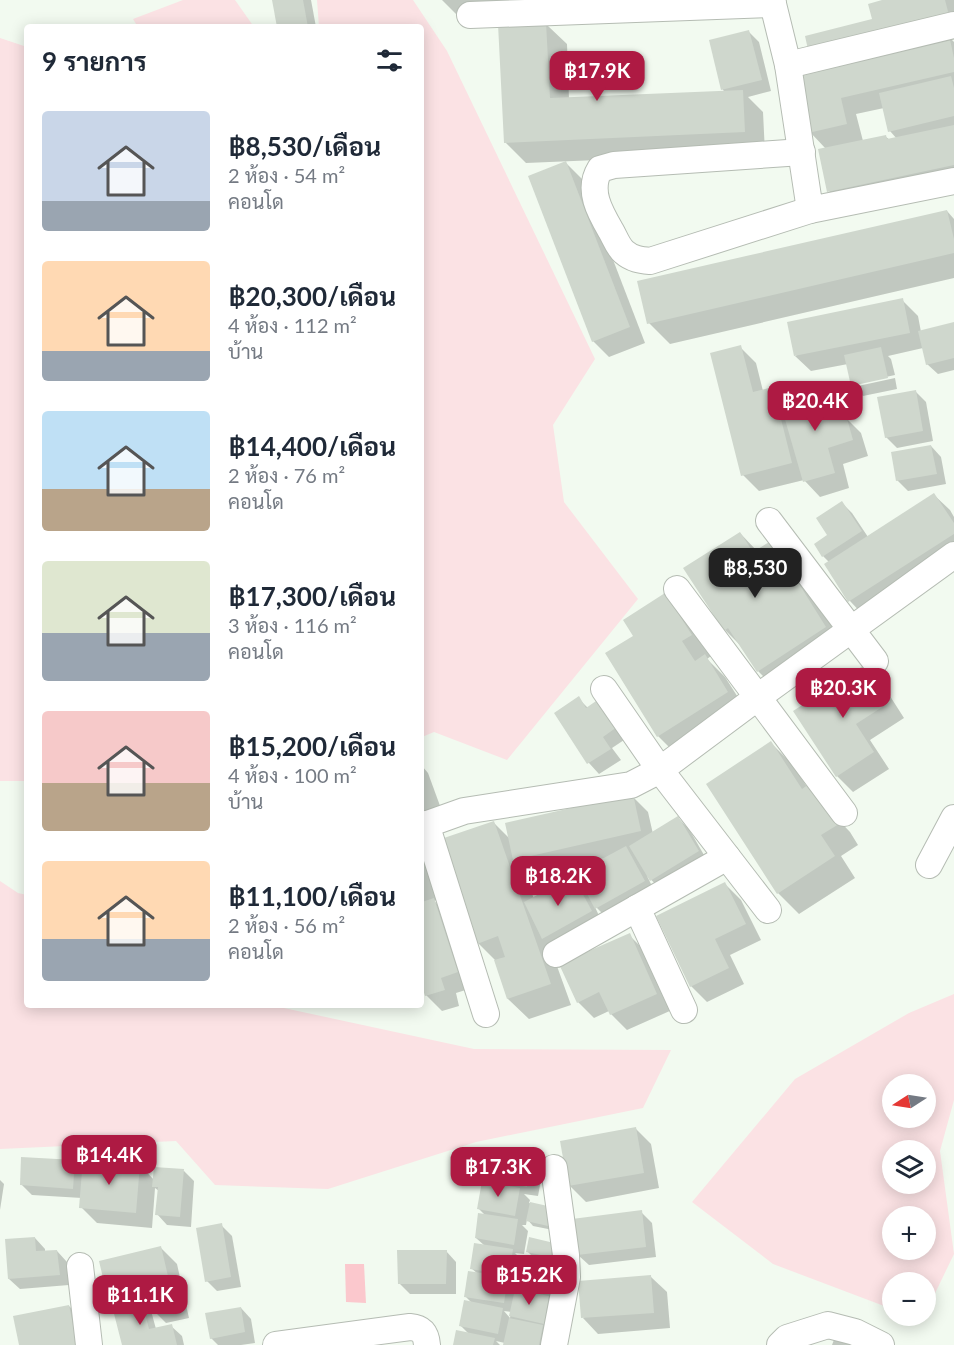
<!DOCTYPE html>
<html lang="th">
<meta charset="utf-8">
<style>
:root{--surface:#fff;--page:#f6f6f7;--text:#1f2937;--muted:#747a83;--accent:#ae1a43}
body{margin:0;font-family:Lato,Sarabun,sans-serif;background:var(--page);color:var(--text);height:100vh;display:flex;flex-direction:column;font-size:22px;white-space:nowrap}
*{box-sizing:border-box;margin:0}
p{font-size:20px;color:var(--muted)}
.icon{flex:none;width:33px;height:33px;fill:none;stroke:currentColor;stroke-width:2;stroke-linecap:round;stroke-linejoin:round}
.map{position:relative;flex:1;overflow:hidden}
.sheet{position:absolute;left:24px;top:24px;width:400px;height:984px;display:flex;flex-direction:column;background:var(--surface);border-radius:6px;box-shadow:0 3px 15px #0003}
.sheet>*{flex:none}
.needle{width:39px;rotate:258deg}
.buttons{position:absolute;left:882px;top:1074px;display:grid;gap:12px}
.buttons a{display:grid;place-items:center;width:54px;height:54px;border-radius:50%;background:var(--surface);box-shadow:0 3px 15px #0003;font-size:30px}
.price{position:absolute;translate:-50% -51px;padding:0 14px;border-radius:12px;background:var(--accent);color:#fff;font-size:20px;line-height:39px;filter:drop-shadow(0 2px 3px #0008)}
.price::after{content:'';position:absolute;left:50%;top:36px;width:18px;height:14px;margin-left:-9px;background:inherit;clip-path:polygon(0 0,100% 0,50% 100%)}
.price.current{background:#222;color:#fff}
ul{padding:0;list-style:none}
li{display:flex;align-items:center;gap:18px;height:150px;padding:0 18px}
li span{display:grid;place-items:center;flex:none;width:168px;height:120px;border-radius:6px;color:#555}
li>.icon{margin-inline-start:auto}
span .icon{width:72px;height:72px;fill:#fffc;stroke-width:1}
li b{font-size:26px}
h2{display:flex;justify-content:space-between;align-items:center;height:72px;padding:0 18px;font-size:26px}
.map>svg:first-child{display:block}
</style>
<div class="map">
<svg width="954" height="1345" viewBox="0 0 954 1345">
<rect width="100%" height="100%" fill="#f2faf0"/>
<g fill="#fbe2e4" fill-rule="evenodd">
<path d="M183,0H235L254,27H138L133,19Z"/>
<path d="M317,0H413L447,51L595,359L553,425L564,502L638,599L507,760L434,732L422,737V27H319Z"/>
<path d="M0,38L27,47V781H0Z"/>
<path d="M0,881L18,893L27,895V1005H270L474,1049L671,1050L643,1108L476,1142L328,1189L215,1185L176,1141L0,1149Z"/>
<path d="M954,994V1100L940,1151L954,1254L926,1312V1282H892V1309L773,1264L692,1202L795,1079L909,1013ZM926,1084V1118H892V1084ZM892,1150H926V1184H892ZM926,1216V1250H892V1216Z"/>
</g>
<path fill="#fbc8cd" d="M345,1264H364L366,1303L346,1302Z"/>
<g fill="#0003" fill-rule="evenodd">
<path d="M273,0H311L316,27H279Z"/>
<path d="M442,0H721L722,15L652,21L636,6L604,20L548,26L567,44L569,99L725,92L723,90L710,41L748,31L759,42L771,91L748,97L763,112L765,153L526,163L505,142L500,25L458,16Z"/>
<path d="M888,0H954V37L950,38L954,42V184L844,207L829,191L826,149L810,132L873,20ZM884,108L890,131L897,139L890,140L886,137L863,141L856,114Z"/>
<path d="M566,163L582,179L645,343L609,357L593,341Z"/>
<path d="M947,211L954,219V278L670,344L649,323Z"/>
<path d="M902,300L918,316L921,332L954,324V370L938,374L927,364L923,348L888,356L891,359L895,375L858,383V386L895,378L897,389L863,396L852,385L848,364L811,371L795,356Z"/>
<path d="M740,347L756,363L763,391L773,388L786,402L826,390L842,406L845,417L861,433L868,456L843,464L849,488L820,497L804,480L759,491L743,475Z"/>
<path d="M915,391L926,402L933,441L897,448L886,437Z"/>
<path d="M931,446L941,457L946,484L908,491L897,480Z"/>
<path d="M934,495L950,510L954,517V560L865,617L850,601L826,564L829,562L823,556L829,536L842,503L852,513L868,537Z"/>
<path d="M740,533L757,551L769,544L789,564L809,591L846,648L779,692L758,671L743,648L725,630L685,569Z"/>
<path d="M665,595L686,616L711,656L707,659L725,677L748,713L679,757L658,736L635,636Z"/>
<path d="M866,666L881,682L904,718L870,740L889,769L853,792L837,776Z"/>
<path d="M578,698L588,708L599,701L627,738L612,748L621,760L599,774L589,763L556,713Z"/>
<path d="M771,743L792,764L807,787L850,832L858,845L841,856L855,878L799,914L778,893L708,785Z"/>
<path d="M422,766L428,773L443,814L422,822Z"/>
<path d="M632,796L648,812L653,834L678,818L689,829L708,862L662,890L647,876L655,892L607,918L594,905L602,922L549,944L571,1005L529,1019L508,999L495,960L478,943L493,822L510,839ZM606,858L587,892L573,878L534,899L522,866L531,875Z"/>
<path d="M422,854L430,862L442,898L434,901L450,916L472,988L456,993L459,1006L442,1011L426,995L422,981Z"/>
<path d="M725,884L741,900L761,940L730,955L744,984L707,1002L691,986Z"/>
<path d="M629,935L645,951L672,1010L627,1030L611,1014L609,1011L594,1018L578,1002Z"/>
<path d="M635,1128L651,1144L659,1188L586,1202L570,1186L562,1142Z"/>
<path d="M533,1158L543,1169L538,1196L524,1194L530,1200L529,1203L551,1208L553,1230L533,1226L527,1219L526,1225H522L528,1231L524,1254L515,1253L521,1259L555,1266L551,1345H504L505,1343L496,1341L500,1345H454L469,1334L460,1325L473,1304L466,1297L478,1274L471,1268L485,1246L476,1238L485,1215L479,1209L492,1184L485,1178ZM511,1283L516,1284L525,1292L517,1291ZM504,1311L511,1312L510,1318Z"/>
<path d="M74,1162L84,1171L140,1165L154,1180L184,1171L194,1181L191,1227L167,1225L157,1214L159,1191L155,1188L152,1228L97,1223L81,1207L82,1198L32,1195L21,1184Z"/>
<path d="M0,1180L4,1184L0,1210Z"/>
<path d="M641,1212L652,1223L656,1257L589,1265L578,1255Z"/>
<path d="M221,1225L232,1236L241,1287L217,1291L207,1281Z"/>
<path d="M35,1238L45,1249V1252L57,1251L67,1262L69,1285L20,1289L9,1279Z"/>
<path d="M554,1244L556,1262L533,1257L528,1252Z"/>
<path d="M161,1248L177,1264L189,1318L166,1323L150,1307L156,1329L171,1326L182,1336L184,1345H123L117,1306L109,1299Z"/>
<path d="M446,1251L456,1262V1294H410L399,1283Z"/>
<path d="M651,1277L667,1292L670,1328L598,1334L583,1318Z"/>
<path d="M69,1306L85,1322L89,1345H20Z"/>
<path d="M241,1308L251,1319L255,1343L241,1345H218L211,1338Z"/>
<path d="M835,1337L858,1345H832Z"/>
</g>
<g fill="#cfd7cd">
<path d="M272,0H303L308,27H277Z"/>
<path d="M882,0H945L950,19L809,54L805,36L872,19L868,4Z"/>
<path d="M546,22L550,98L743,90L745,132L504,143L498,24Z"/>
<path d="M749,30L762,80L721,90L709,40Z"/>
<path d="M949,35L954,58V72L841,98L847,124L808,133L794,70Z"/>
<path d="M951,76L954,88V116L888,132L879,93Z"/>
<path d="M954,125V165L827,192L818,149L886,135L887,139Z"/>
<path d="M566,161L630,327L592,342L528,176Z"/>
<path d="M947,210L954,239V253L647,324L637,281Z"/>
<path d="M903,298L910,333L794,356L787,322Z"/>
<path d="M954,322V358L926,365L918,331Z"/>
<path d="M741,345L753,392L773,387L792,463L741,476L710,353Z"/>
<path d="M881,347L888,378L851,386L844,355Z"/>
<path d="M827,388L836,418L846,415L853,440L828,448L835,473L803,482L780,402Z"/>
<path d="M916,390L923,431L885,438L877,397Z"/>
<path d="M931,445L937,474L896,481L891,452Z"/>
<path d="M934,493L954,523V534L848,602L824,564Z"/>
<path d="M842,501L862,531L822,557L814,544L827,535L816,518Z"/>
<path d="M740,532L753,552L769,542L787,570L789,568L826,627L757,672L728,628L724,631L683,568Z"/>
<path d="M665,593L692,635L682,641L695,661L705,654L728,692L657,737L605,653L633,636L623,620Z"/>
<path d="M866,664L890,702L856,724L874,752L836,777L793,711Z"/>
<path d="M579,696L586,708L599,699L617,727L603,737L611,749L587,764L554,713Z"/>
<path d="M771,741L802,789L809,784L827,811L830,809L839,824L821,835L835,856L777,894L706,784Z"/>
<path d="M633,794L641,831L513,860L505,823Z"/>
<path d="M678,816L699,851L650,881L629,846Z"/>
<path d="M494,821L551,984L507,999L494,960L505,957L498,936L477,944L441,839Z"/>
<path d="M626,846L645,881L595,909L576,873Z"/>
<path d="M573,876L592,911L542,939L524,902Z"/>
<path d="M725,882L746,924L715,939L729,968L690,987L656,916Z"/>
<path d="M434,898L458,972L441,978L445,990L425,996L422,986V902Z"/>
<path d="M630,933L657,994L610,1015L599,992L577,1003L559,964Z"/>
<path d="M636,1127L644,1173L568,1186L560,1141Z"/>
<path d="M489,1148L533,1157L527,1187L483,1178Z"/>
<path d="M21,1157L75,1160L73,1189L20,1185Z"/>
<path d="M83,1159L140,1164L136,1213L79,1208Z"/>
<path d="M154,1167L184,1169L180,1217L155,1215L158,1187H152Z"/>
<path d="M482,1181L520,1188L515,1216L477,1209Z"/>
<path d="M530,1202L552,1207L548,1226L526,1221Z"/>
<path d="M642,1210L646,1247L577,1255L572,1219Z"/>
<path d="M478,1213L518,1219L514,1245L475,1238Z"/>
<path d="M222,1223L231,1277L205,1282L196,1228Z"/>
<path d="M35,1237L36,1251L57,1250L60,1275L8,1279L5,1239Z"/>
<path d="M529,1237L554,1243L551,1257L526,1252Z"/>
<path d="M474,1243L513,1249L509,1275L470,1269Z"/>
<path d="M161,1246L174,1302L149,1307L145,1291L108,1299L99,1261Z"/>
<path d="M397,1250H447L446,1284H398Z"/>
<path d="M521,1257L556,1265L550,1292L515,1285Z"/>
<path d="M468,1271L508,1277L504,1303L464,1297Z"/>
<path d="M651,1275L654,1313L581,1318L578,1281Z"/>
<path d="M515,1289L549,1296L544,1324L509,1316Z"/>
<path d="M141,1298L149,1329L172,1324L177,1345H122L112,1306Z"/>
<path d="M464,1300L503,1308L498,1334L459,1326Z"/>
<path d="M69,1305L77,1345H19L13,1316Z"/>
<path d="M241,1307L245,1332L210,1339L205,1313Z"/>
<path d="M509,1318L543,1325L539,1345H503Z"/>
<path d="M456,1330L495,1338L493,1345H453Z"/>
</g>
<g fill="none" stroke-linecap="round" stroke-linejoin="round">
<defs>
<g id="minor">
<path d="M772,0L788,65L810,210L954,181"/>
<path d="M470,15L773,4"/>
<path d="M788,65L954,25"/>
<path d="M802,152L614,165L600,169C587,190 600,212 611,231C615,238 618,247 624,252C632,259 640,260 650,261L810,210"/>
<path d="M769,521L875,661"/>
<path d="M677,589L844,813"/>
<path d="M604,689L660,770L768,910"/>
<path d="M426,824L486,1014"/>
<path d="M422,826L464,811L631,785L660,770L758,697L954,555"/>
<path d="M929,865L954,818"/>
<path d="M637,908L684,1010"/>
<path d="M556,954L727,857"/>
<path d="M80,1266L89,1345"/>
<path d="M276,1345L410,1327C422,1328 426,1333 427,1345"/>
<path d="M554,1345L567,1277L566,1255L554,1168"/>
<path d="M780,1345L787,1338L828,1325L855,1332L881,1345"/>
</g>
</defs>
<use href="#minor" stroke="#b5bcb3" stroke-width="28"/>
<use href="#minor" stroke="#fff" stroke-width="26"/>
</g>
</svg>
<div class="buttons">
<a><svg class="needle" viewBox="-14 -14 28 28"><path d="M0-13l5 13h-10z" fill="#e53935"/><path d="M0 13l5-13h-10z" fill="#747a83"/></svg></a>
<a><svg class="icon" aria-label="layers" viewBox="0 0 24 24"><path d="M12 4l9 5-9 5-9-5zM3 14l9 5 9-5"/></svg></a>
<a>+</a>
<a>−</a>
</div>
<b class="price" style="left:597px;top:102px">฿17.9K</b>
<b class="price" style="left:815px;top:432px">฿20.4K</b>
<b class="price current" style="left:755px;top:599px">฿8,530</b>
<b class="price" style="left:843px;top:719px">฿20.3K</b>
<b class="price" style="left:558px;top:907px">฿18.2K</b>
<b class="price" style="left:109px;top:1186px">฿14.4K</b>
<b class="price" style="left:498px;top:1198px">฿17.3K</b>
<b class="price" style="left:529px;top:1306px">฿15.2K</b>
<b class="price" style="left:140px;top:1326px">฿11.1K</b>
<section class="sheet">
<h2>9 รายการ<svg class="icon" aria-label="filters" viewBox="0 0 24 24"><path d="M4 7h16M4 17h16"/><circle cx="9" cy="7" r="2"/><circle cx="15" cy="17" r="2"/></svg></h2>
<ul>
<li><span style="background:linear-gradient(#c9d6e8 75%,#9aa5b1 0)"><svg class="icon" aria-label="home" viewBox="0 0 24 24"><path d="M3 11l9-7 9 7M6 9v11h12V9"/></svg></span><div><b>฿8,530/เดือน</b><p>2 ห้อง · 54 m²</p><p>คอนโด</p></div></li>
<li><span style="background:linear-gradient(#ffd9b3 75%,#9aa5b1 0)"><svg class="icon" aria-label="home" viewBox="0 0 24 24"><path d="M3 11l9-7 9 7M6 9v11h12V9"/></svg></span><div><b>฿20,300/เดือน</b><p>4 ห้อง · 112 m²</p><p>บ้าน</p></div></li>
<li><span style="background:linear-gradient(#bfe0f5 65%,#b9a48a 0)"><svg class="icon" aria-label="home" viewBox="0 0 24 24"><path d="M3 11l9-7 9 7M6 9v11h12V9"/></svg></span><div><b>฿14,400/เดือน</b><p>2 ห้อง · 76 m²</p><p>คอนโด</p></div></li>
<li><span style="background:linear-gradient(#dfe7d0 60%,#9aa5b1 0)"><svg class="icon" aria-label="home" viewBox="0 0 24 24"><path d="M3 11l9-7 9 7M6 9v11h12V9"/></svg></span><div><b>฿17,300/เดือน</b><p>3 ห้อง · 116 m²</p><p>คอนโด</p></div></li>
<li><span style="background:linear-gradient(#f6c9c9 60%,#b9a48a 0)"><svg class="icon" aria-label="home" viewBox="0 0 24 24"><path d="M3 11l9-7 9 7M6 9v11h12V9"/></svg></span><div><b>฿15,200/เดือน</b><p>4 ห้อง · 100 m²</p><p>บ้าน</p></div></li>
<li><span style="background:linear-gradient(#ffd9b3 65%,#9aa5b1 0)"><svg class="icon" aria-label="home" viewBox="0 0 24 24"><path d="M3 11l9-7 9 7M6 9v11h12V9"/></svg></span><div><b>฿11,100/เดือน</b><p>2 ห้อง · 56 m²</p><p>คอนโด</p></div></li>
</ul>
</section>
</div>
